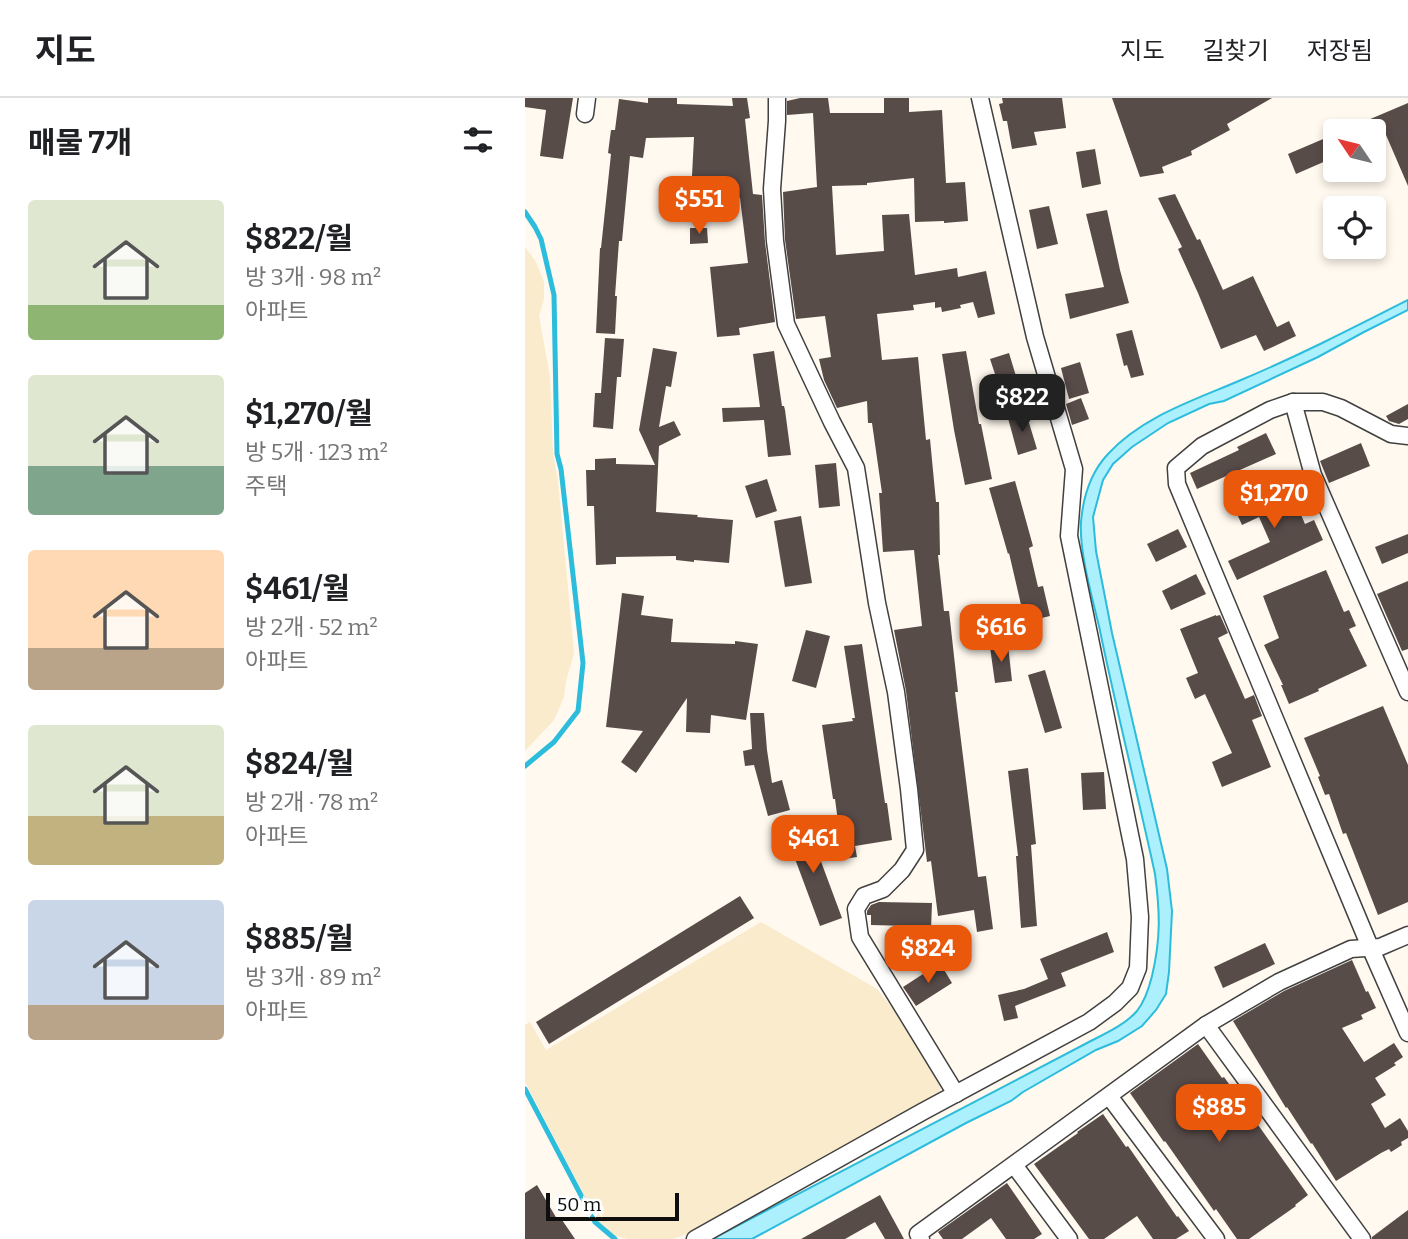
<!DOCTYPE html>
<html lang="ko">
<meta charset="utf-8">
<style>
:root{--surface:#fff;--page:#f2f2f2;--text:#202124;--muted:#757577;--line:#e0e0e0;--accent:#ea580c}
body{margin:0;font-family:Bitter,"Noto Sans KR",serif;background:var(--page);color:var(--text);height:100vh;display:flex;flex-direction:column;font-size:26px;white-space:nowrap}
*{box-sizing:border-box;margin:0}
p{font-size:23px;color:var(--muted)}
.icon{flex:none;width:38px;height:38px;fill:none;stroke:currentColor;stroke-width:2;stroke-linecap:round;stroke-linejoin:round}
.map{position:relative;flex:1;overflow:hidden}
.side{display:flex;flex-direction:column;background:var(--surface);width:525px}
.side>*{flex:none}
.needle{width:46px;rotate:305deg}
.controls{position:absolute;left:798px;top:21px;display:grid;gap:14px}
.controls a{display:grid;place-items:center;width:63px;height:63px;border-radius:7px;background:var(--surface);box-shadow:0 4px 10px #0003;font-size:35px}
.scale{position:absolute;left:21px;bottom:18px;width:133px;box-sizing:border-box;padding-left:7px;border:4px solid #0e0e0e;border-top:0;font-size:19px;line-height:24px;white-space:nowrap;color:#0e0e0e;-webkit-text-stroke:5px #fff;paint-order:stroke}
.price{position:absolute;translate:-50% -60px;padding:0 16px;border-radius:14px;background:var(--accent);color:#fff;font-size:23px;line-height:46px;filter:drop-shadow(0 2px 4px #0008)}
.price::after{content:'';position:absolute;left:50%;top:42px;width:21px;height:16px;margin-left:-10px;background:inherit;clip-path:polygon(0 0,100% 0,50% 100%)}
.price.active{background:#222;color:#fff}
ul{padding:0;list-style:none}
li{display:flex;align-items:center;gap:21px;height:175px;padding:0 28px}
li span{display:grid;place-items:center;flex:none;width:196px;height:140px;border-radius:7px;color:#555}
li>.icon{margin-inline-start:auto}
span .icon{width:84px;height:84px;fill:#fffc;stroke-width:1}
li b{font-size:30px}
h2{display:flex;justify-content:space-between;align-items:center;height:84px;padding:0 28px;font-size:30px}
header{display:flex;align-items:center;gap:42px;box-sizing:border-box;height:98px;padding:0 35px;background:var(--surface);border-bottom:2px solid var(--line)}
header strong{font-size:33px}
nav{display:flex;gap:38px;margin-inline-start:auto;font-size:24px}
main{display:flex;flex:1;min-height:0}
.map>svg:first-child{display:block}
</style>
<header>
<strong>지도</strong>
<nav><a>지도</a><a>길찾기</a><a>저장됨</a></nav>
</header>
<main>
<section class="side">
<h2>매물 7개<svg class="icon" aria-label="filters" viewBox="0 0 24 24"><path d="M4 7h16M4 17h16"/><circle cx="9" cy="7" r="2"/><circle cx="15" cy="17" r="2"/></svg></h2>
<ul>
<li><span style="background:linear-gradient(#dfe7d0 75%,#8fb573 0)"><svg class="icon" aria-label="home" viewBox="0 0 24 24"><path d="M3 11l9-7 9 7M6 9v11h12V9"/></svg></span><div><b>$822/월</b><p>방 3개 · 98 m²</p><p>아파트</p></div></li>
<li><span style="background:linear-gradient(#dfe7d0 65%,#7fa58c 0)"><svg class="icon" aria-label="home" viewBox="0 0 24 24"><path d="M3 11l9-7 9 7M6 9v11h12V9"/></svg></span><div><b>$1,270/월</b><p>방 5개 · 123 m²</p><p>주택</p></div></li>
<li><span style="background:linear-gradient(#ffd9b3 70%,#b9a48a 0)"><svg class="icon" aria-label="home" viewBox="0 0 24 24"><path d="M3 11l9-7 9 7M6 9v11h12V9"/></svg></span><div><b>$461/월</b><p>방 2개 · 52 m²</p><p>아파트</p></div></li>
<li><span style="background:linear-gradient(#dfe7d0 65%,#c2b280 0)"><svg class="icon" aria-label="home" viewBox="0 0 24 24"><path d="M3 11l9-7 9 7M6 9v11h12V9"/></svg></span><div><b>$824/월</b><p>방 2개 · 78 m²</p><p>아파트</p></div></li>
<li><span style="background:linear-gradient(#c9d6e8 75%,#b9a48a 0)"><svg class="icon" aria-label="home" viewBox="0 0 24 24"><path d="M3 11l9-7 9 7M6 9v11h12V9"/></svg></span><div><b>$885/월</b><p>방 3개 · 89 m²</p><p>아파트</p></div></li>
</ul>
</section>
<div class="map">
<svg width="883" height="1141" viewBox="0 0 883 1141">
<rect width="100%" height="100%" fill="#fff9ef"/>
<g fill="#f9ebcc">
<path d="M0,149L11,164L19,184V201L14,218L25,279L28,356L33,383L49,555L41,583L39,599L29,622L0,653Z"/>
<path d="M236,824L352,891L396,946L416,984L415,995L406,1002L181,1129L148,1141H103L87,1137L79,1128L73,1124L0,984V927L5,924L21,952Z"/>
</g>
<path fill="#adf0fd" stroke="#2cbcdc" stroke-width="2" d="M883,202V212L839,234L793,259L699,303L684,306L643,325L607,349L588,366L578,382L568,419L571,453L587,535L642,771L647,813L644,874L641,896L631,912L617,928L593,943L571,952L498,994L486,1003L441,1025L227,1141H187L562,945C579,936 600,927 612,913C620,903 624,890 627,878C636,840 635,814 630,776C612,693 591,611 574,528C567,499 554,453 556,424C558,400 566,374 583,356C618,318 670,302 716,282C773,258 828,230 883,202Z"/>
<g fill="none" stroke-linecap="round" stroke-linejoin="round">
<g stroke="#2cbcdc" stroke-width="5">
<path d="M0,114L10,129L16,141L29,197L32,356L36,371L58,565L53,613L29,644L0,668"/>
<path d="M0,991L70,1124L90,1141"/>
</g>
</g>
<g fill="#584c49">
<path d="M0,0H48L38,61L15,58L21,12L0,9Z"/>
<path d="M123,0H152V6L208,8L207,0H222L225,20L220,21L228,96L237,97L240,144L250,224L214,230L215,237L192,239L185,169L223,165L215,100L166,97L169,39L121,40L118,60L105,58L97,143H94L90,198H92L90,236L71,235L75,150H76L86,56L83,55L86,32H90L94,1L123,5Z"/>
<path d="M275,0H303L305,15H359V0H384V14L417,12L421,85L440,84L443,123L419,125V123L390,124L389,80L342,85V87L307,88L311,157L359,153L357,117L384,116L390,177L432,170L433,179L461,173L470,216L453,220L448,204L435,207L436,210L417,214L416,209L410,210V204L388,207L389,212L352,216L357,262L393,259L401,342L405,341L411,404H414L415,457H413L419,513H424L433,594H430L453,779L461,778L468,831L452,834L449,812L413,818L406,763L402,764L381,593L369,532L397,528L389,452L358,454L354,395H357L347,325H343L342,303L312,310L299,282L294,261L306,259L300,218L271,221L260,142L258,94L292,89L288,15L262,17V3Z"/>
<path d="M477,0H537L541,30L509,34L512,47L487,51L482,23H478L474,6L478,5Z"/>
<path d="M587,0H747L702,26L705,32L666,53L667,57L637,69L639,75L615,79Z"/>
<path d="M883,5V88L861,37L849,43V33H817Z"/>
<path d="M810,36V59L771,76L763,56Z"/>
<path d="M570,51L576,86L557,90L551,54Z"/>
<path d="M650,96L672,142L675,141L698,192L728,178L752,229L764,223L771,238L739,253L731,237L696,251L673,195L653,151L657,149L633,100Z"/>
<path d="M524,108L533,146L512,151L504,112Z"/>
<path d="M582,112L595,172L604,205L545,221L540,196L579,189L561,116Z"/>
<path d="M165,130H182L183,145L165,146Z"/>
<path d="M607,232L619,277L606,280L602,267L599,268L591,236Z"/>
<path d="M80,240L99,241L96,279H92L88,331L68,329L70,295H76Z"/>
<path d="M128,250L152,254L146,289L141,288L134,329L149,323L156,337L134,348L131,414L173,417L172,419L208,422L204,465L169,462V464L151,462V458L91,459V466L71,467L69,408H62L61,372H70V361L91,360V366L130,367L114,332Z"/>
<path d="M249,253L257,308H259L260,312L266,357L243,359L239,322L198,324L197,310L235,309L228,256Z"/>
<path d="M441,253L454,326H456L467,381L440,387L429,332L417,256Z"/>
<path d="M484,255L494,288L476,294L465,261Z"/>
<path d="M555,264L564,295L544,301L536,270Z"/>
<path d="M556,300L564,321L547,327L541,306Z"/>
<path d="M883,306V321L874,326L864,323L861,318Z"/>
<path d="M501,315L512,351L493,357L483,320Z"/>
<path d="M741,335L751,356L672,391L665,375L714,352L712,349Z"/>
<path d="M836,345L845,368L804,385L795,363Z"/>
<path d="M311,365L315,408L294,410L290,367Z"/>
<path d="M242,381L252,413L231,420L220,388Z"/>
<path d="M490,383L508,448L504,450L513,489L518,488L525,518L500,524L484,455L483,456L464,390Z"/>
<path d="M762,384L780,426L789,422L798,442L712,482L703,463L745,444L734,419L717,427L708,407Z"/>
<path d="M276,418L287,485L260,489L249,423Z"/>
<path d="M653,431L662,449L631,464L622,446Z"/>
<path d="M883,436V455L857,466L850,449Z"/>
<path d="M801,472L819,514L824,512L831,528L824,531L842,568L793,591L794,593L764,606L756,587H758L739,547L754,540L738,498Z"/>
<path d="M671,476L681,496L646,512L637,493Z"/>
<path d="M883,483V551L877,553L852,496Z"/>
<path d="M97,495L119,498L116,517L148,521L146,544L210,546V543L233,546L221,622L186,617L185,635L161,634L162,600L111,675L96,664L118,633L81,629Z"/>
<path d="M691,517V518L695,517L703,535L693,540L720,601L729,597L737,618L727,622L746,669L697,689L687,664L707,655L680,596L670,601L661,580L673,575L655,531Z"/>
<path d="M281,532L305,538L291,590L267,583Z"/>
<path d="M337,546L360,705H362L367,742L330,748L332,759L318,761L310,701H308L297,627L328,623L327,620H330L319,548Z"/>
<path d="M483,547L487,583L470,585L465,549Z"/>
<path d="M520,572L537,630L520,635L503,577Z"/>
<path d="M858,608L883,667V804L853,817L821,735L818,736L804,696L800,697L793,679L795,678L779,640Z"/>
<path d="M225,615H239L242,652L247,685L257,682L265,712L243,718L229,667L220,668L218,653L227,651Z"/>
<path d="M503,670L511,746L506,747L512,828L496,830L491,758H493L483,673Z"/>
<path d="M579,674L581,711L558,712L556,675Z"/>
<path d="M285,728L288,742L317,820L295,828L266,750H264L260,732Z"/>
<path d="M215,798L229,820L24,946L11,924Z"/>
<path d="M354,804L407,805L406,832L383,831V828L346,827V817H342V813L346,807Z"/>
<path d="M582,834L589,854L536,875L541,888L490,908L493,920L479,923L473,897L499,891L523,881L515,861Z"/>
<path d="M740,845L750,866L698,890L689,869Z"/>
<path d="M827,862L841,894L843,893L851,910L836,917L838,921L817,930L839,964L869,945L878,959L869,965L871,967L850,980L861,997L846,1006L860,1030L875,1020L883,1033V1040L876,1044L877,1047L866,1054L864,1051L856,1055L811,1083L787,1045L786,1046L762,1009L761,1010L708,923L759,893Z"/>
<path d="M415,865L427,885L391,908L378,889Z"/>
<path d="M673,946L697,980L699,979L783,1097L770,1107L771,1108L724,1141H712L691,1111L689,1113L640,1043L639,1044L605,995Z"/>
<path d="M578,1016L601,1049L603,1048L652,1119L653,1118L664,1133L651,1141H628L612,1118L579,1141H564L509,1066L553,1035L552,1034Z"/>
<path d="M482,1085L517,1136L509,1141H481L466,1120L437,1141H418L413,1134Z"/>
<path d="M12,1087L32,1121L35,1119L50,1141H0V1095Z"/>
<path d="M355,1097L379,1141H360L350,1124L320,1141H276Z"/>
<path d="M883,1112V1141H847V1139Z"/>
</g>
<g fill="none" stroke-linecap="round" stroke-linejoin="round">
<defs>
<g id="minor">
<path d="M252,0V23L247,91L250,143L261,226L307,324L331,370L352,505L371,594L384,691L390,752L377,772L358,791L339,798L331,811L335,839L431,996"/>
<path d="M60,16L62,0"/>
<path d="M768,304L788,377L883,594"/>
<path d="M883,338L866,336L816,310L798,304H768L745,312L677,348L651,370L652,386L845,849L883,935"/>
<path d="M681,927L837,1141"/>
<path d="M584,998L691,1141"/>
<path d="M489,1067L544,1141"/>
<path d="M170,1141L397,1014L564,924L590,905L605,890L613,870L615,819L610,761L544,438L549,371L510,239L455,0"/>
<path d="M396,1141L393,1136L681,927L754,884L826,851L855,849L883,837"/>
</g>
</defs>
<use href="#minor" stroke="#414141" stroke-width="19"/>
<use href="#minor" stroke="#fff" stroke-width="16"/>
</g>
</svg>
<div class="controls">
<a><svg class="needle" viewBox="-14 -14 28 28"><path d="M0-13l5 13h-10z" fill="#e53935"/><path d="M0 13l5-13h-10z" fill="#757577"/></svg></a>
<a><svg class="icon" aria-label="locate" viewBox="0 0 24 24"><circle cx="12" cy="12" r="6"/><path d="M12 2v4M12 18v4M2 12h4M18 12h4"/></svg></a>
</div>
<div class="scale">50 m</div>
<b class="price" style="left:174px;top:138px">$551</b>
<b class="price active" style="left:497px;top:336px">$822</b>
<b class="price" style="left:749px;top:432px">$1,270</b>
<b class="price" style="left:476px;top:566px">$616</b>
<b class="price" style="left:288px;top:777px">$461</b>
<b class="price" style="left:403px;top:887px">$824</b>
<b class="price" style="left:694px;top:1046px">$885</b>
</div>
</main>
